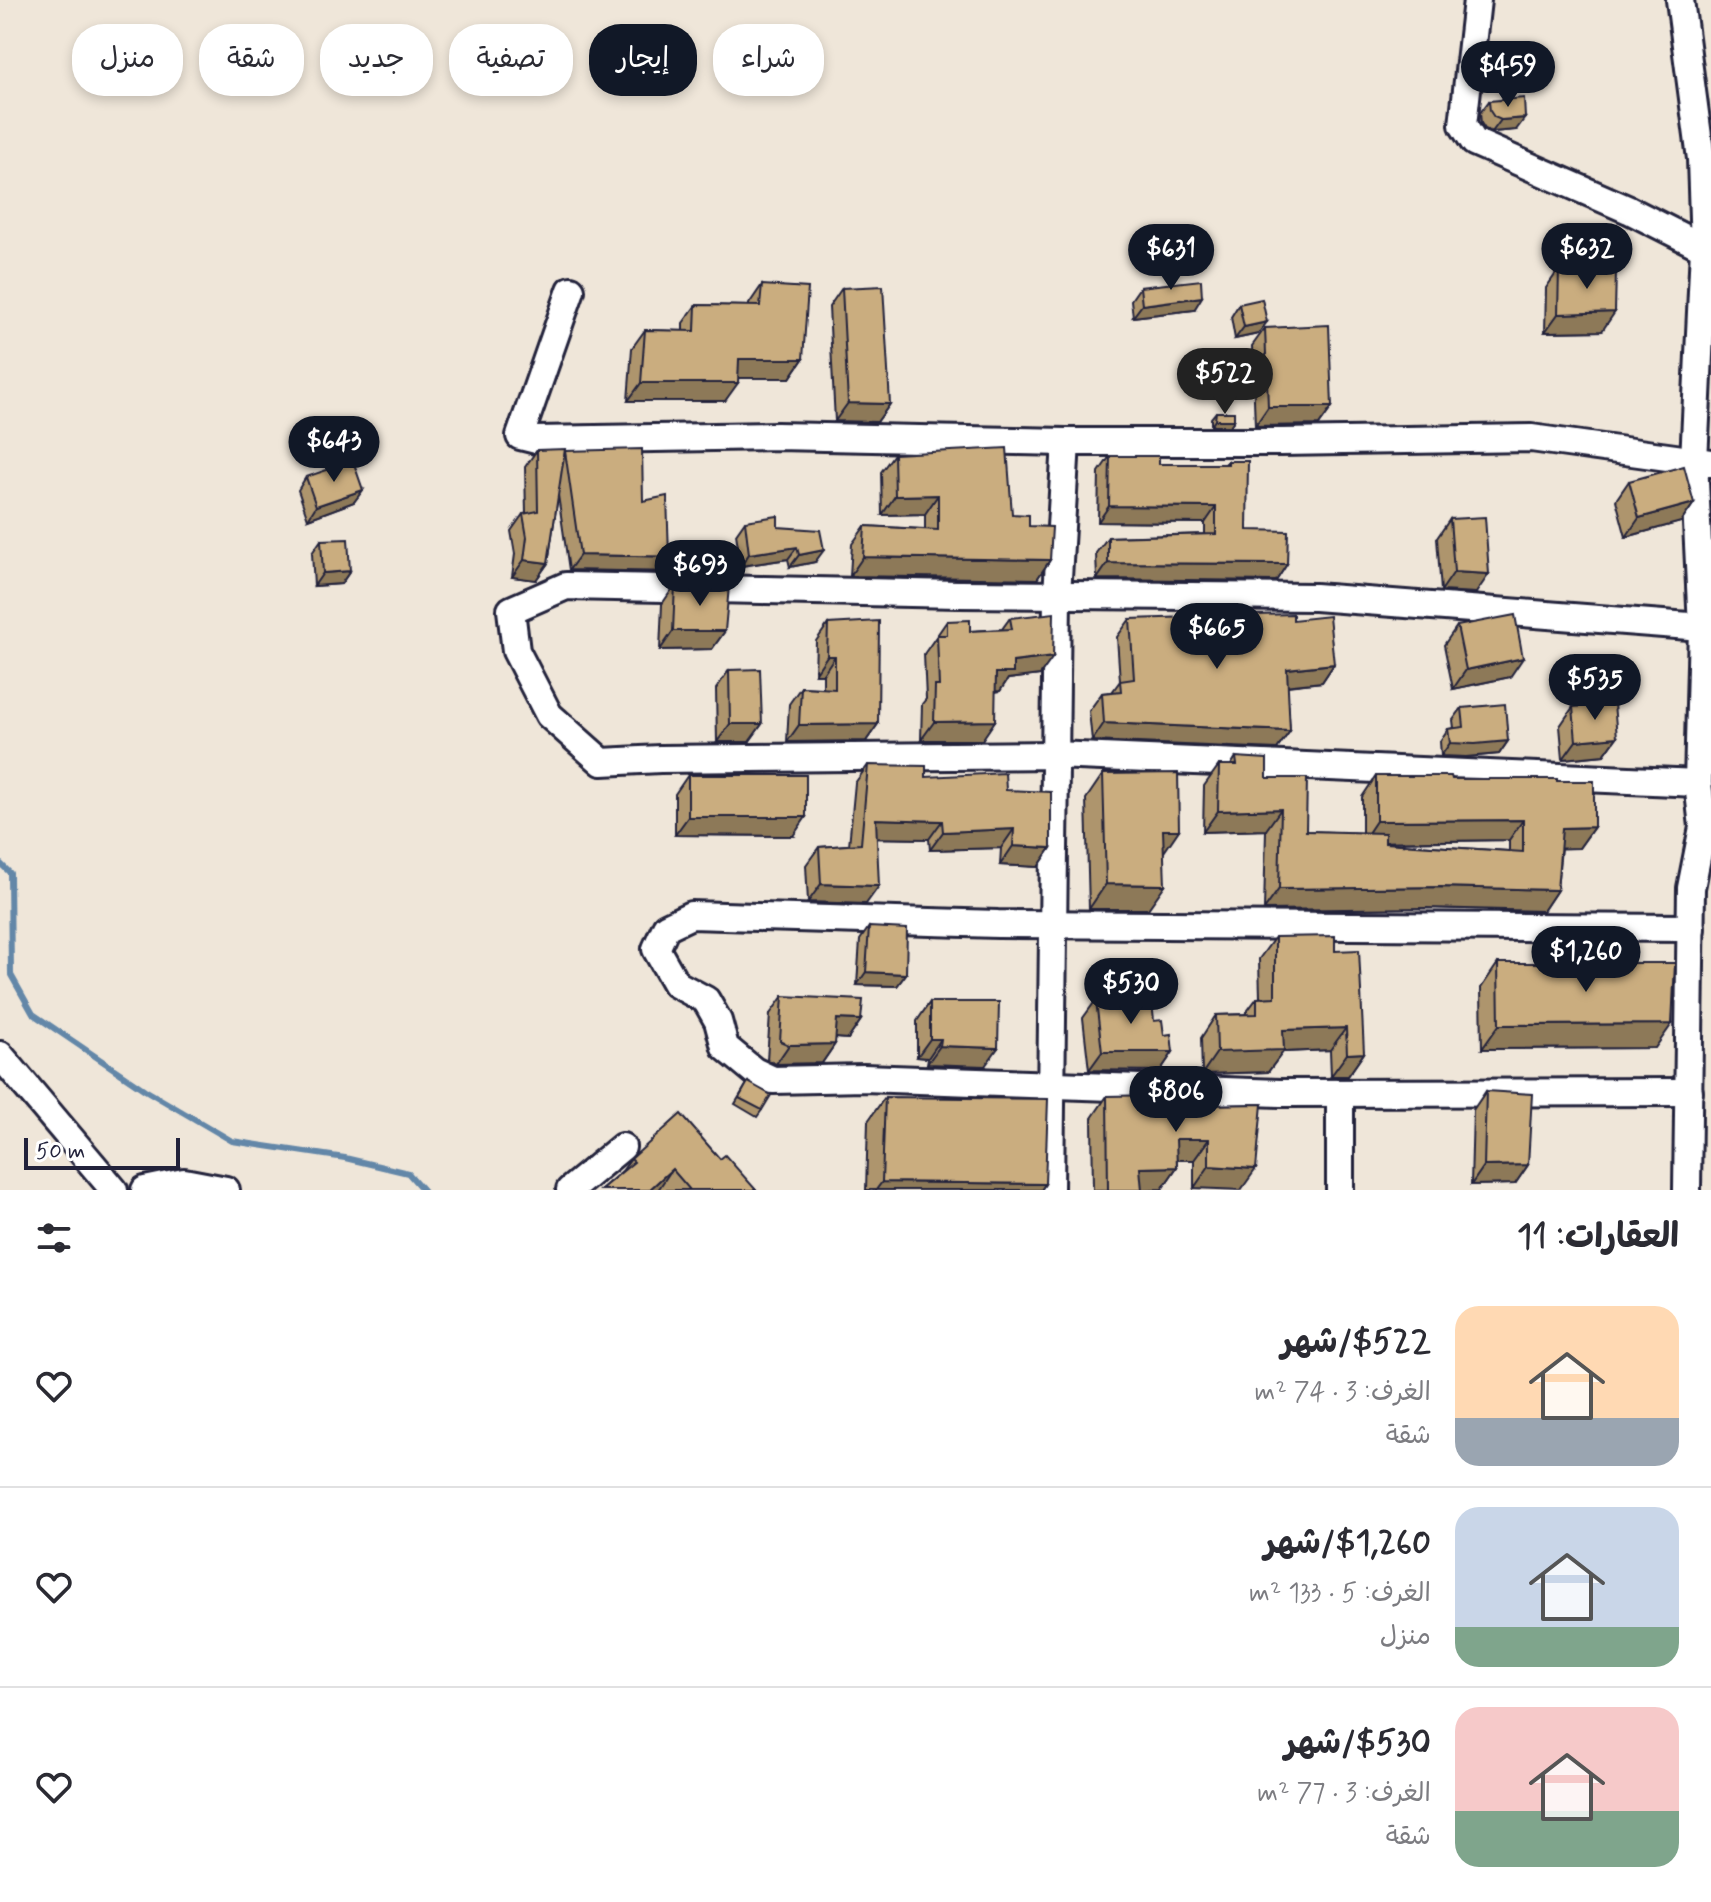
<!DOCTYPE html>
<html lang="ar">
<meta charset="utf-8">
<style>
:root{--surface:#fff;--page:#f7f7f7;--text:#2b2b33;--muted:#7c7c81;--line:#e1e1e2;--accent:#111827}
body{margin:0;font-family:Mynerve,"Playpen Sans Arabic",sans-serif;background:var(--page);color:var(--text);direction:rtl;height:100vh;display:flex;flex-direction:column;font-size:30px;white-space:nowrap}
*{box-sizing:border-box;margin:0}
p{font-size:26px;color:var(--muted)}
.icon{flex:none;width:44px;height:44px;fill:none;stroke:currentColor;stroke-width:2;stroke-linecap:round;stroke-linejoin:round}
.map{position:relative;height:1190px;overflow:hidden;direction:ltr}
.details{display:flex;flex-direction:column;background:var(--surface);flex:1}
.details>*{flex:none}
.hud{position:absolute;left:24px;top:24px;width:800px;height:72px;direction:rtl;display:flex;gap:16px}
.scale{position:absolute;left:24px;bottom:20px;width:156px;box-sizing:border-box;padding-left:8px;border:4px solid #22223b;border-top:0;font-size:22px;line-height:28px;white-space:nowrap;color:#22223b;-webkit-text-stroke:6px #fff;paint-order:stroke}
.price{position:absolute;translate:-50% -68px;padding:0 18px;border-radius:28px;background:var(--accent);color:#fff;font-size:26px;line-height:52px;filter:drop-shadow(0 2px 4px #0008)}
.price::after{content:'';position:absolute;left:50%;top:48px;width:24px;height:18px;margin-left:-12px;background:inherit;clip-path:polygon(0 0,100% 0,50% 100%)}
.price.active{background:#222;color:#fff}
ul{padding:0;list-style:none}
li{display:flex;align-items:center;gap:24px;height:200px;padding:0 32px}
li+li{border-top:2px solid var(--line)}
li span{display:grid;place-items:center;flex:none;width:224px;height:160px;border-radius:24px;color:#555}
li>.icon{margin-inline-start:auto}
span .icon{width:96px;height:96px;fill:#fffc;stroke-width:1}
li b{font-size:34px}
h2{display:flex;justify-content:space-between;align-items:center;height:96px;padding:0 32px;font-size:34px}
.chip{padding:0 28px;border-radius:32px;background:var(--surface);box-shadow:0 4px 12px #0003;font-size:28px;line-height:72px}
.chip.active{background:var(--accent);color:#fff}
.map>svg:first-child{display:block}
</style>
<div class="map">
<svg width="1711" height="1190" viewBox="0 0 1711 1190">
<rect width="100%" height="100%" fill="#efe6d9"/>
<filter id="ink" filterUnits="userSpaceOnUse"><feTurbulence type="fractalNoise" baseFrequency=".0125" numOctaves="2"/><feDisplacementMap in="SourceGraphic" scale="16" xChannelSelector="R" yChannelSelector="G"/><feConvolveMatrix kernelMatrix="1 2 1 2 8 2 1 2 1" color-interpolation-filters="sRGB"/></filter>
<g filter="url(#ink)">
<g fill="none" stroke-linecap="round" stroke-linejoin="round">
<path stroke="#6487a8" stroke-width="6" d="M0,863L10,873L11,975L33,1014L145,1090L232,1141L345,1158L408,1173L423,1190"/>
<defs>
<g id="minor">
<path d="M1477,0L1463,125L1474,142L1629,210L1704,248"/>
<path d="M1680,0L1701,159L1704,248L1694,461L1702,627L1698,783L1703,827L1691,888L1687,1190"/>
<path d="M571,290L520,436L536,440L777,436L1066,442H1281L1531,438L1711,463"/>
<path d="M1698,783L1055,755L660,759L602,762L549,715L516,651L511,610L566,586L959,594L1315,597L1702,627"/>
<path d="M0,1055L114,1190"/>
<path d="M1689,1092L1280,1093L864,1078L773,1080L754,1071L725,1047L718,1021L706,1000L676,984L656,949L666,927L691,915L998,924L1691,928"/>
<path d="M145,1190L184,1182L226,1190"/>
<path d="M570,1190L622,1147"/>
<path d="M1050,1190L1057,595L1066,442"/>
<path d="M1340,1190V1093"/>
</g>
</defs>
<use href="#minor" stroke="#22223b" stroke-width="32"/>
<use href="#minor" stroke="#fff" stroke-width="26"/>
</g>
<g fill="#ae956d" stroke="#22223b" stroke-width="2" fill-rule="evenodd">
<path d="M1489,101L1516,130L1492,132L1485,129L1481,123L1480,113Z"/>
<path d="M1559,269L1602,331L1545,332L1546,288Z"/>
<path d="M762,285L803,359L790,378H738L725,401H628L632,348L645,330L683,331V323L696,305L749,306V304Z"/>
<path d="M1140,287L1194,310L1133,317L1131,300Z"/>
<path d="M842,288L890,404L877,422L835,421L829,307Z"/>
<path d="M1239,304L1258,334L1235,339L1231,317Z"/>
<path d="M1265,328L1332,407L1319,425L1255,426L1252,346Z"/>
<path d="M1216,412L1234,420L1230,426H1211V418Z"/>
<path d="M537,450L565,451L643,501L669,555L689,557L678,572L569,570L558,495L548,563L536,580L512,577L515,554L511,531L523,514H526L525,467Z"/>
<path d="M894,454L1012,514L1029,526L1050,560L1037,579L850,576L852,544L865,526L925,529V514L882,515L881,472Z"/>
<path d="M1110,456L1159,464H1225L1228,461L1247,530L1287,564L1276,581L1097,579L1096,553L1108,537L1205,534V523L1098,522L1099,472Z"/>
<path d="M306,477L363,490L354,502L308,519L298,490Z"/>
<path d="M1629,481L1694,503L1681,522L1626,537L1616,500Z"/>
<path d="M1450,519L1476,593L1441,591L1437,538Z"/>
<path d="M745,521L778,527L815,562L790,567L788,559L741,566L736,534Z"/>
<path d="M321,540L350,571L341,584L314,586L312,553Z"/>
<path d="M675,585L725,631L712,649L660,650L662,604Z"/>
<path d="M1010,618L1040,675L1008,679L1000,691L995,692L982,740H921L922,704L926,699L924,654L947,621L970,631L1002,629Z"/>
<path d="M1130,619L1293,620L1334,664L1322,682L1287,686L1290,731L1277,749L1092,741L1089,711L1102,693L1112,692L1120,681L1117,637Z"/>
<path d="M828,624L878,724L866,741L787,742L789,704L801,687L823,688V674H815L816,641Z"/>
<path d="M1457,626L1510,677L1453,689L1444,645Z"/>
<path d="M729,670L762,724L749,742H717L716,689Z"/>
<path d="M1573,707L1617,737L1604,755L1563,759L1560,726Z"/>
<path d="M1462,708L1508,741L1499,754L1466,757L1441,756L1440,741L1448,729L1454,728L1453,720Z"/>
<path d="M1236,757L1267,778L1306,831L1362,833V797L1376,776L1557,781L1594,827L1579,848H1561L1557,890L1543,911L1426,908L1264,910L1266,830L1203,832L1204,786L1219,765H1231ZM1509,840V851L1385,843V842Z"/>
<path d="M868,765L926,777L1006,790L1051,848L1038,867L1000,865L1001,848L930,850L929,839L877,838L866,904L808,902L806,865L819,847L849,845L855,783Z"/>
<path d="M1103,774L1164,851L1148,909H1089L1086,799Z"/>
<path d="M688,775L793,836L675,835V794Z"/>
<path d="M869,927L906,974L897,986L857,985L860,940Z"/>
<path d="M1275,937L1335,951L1364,1053L1348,1076H1331L1330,1050L1283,1052L1268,1072L1202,1074L1201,1038L1216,1015L1245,1014L1257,998H1260L1259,959Z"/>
<path d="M1498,963L1655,1048L1482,1049L1481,988Z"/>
<path d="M783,996L861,1020L848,1039L835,1038V1044L822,1063L776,1064L767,1060L770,1014Z"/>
<path d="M1096,1000L1154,1021L1164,1035L1173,1052L1160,1071L1089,1070L1083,1018Z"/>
<path d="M930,1002L985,1066L927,1064L928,1058L917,1057V1021Z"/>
<path d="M748,1082L762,1110L757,1117L735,1104Z"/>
<path d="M1486,1091L1528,1165L1515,1184L1471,1185L1473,1110Z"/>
<path d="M1107,1096L1208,1105L1262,1104L1194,1188V1160H1177V1167L1162,1189L1093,1190L1092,1118Z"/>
<path d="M885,1097L1045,1184L1041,1190H866L868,1121Z"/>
<path d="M631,1159H720L756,1190H600L622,1171Z"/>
</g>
<g fill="#8d7959" stroke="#22223b" stroke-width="2">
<path d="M1525,118L1516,130L1492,132L1501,120Z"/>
<path d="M1202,297L1194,310L1133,317L1142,305Z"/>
<path d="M1615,312L1602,331L1545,332L1558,314Z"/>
<path d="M1267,322L1258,334L1235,339L1244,327Z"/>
<path d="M739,359H803L790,378H726Z"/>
<path d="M641,383H738L725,401H628Z"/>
<path d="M848,403L890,404L877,422L835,421Z"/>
<path d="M1268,407H1332L1319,425L1255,426Z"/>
<path d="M1215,420H1234L1230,426H1211Z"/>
<path d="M363,490L354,502L308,519L316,506Z"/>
<path d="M938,495L925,514L882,515L895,496Z"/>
<path d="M1694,503L1681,522L1626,537L1639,518Z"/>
<path d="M1109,506L1216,507L1205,523L1098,522Z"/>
<path d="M797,547L788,559L741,566L749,554Z"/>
<path d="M824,550L815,562L790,567L799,555Z"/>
<path d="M580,555L689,557L678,572L569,570Z"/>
<path d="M863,557L1050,560L1037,579L850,576Z"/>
<path d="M524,560L548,563L536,580L512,577Z"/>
<path d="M1108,563L1287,564L1276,581L1097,579Z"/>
<path d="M350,571L341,584L314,586L323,573Z"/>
<path d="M1454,572L1489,574L1476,593L1441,591Z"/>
<path d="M673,631H725L712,649L660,650Z"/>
<path d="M827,656H835L823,674H815Z"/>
<path d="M1053,657L1040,675L1008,679L1000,691L983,692L996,673L1013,662Z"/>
<path d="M1523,658L1510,677L1453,689L1466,670Z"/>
<path d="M1334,664L1322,682L1274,687L1287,669Z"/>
<path d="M995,721L982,740H921L934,722Z"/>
<path d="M1104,723L1290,731L1277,749L1092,741Z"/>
<path d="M730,724H762L749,742H717Z"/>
<path d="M878,724L866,741L787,742L799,725Z"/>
<path d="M1617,737L1604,755L1563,759L1576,741Z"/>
<path d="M1508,741L1499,754L1466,757L1441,756L1450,743Z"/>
<path d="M1281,809L1266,830L1203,832L1218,811Z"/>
<path d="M688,817H806L793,836L675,835Z"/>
<path d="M876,819L942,821L929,839L863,838Z"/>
<path d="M1523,820L1509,840L1362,842L1376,821Z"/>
<path d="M1594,827L1579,848L1548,849L1562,828Z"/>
<path d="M1014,829L1001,848L930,850L943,832Z"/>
<path d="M1163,830H1179L1162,855Z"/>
<path d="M1013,846L1051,848L1038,867L1000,865Z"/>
<path d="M821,884L879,886L866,904L808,902Z"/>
<path d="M1106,884L1165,885L1148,909H1089Z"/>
<path d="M1441,887L1557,890L1543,911L1426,908L1264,910L1279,889Z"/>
<path d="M866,972L906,974L897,986L857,985Z"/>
<path d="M837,1019L861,1020L848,1039L824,1037Z"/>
<path d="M1672,1024L1655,1048L1482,1049L1499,1025Z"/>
<path d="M1346,1028L1330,1050L1283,1052L1268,1072L1202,1074L1217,1052L1283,1030Z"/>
<path d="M930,1039H941L928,1058L917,1057Z"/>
<path d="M835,1044L822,1063L776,1064L789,1045Z"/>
<path d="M940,1046L998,1048L985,1066L927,1064Z"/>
<path d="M1102,1052H1173L1160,1071L1089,1070Z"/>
<path d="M1364,1053L1348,1076H1331L1347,1054Z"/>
<path d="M1176,1139H1209L1194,1160H1161Z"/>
<path d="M1528,1165L1515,1184L1471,1185L1484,1166Z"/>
<path d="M1209,1166L1256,1169L1241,1190L1194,1188Z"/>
<path d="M1177,1167L1162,1189L1125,1190L1140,1168Z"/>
<path d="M672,1169L658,1190H649Z"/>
<path d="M882,1182L1045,1184L1041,1190H876Z"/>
</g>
<g fill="#caad7f" stroke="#22223b" stroke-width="2">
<path d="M1524,98L1525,118L1501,120L1494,117L1490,111L1489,101Z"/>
<path d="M1559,269H1616L1615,312L1558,314Z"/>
<path d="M1201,280L1202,297L1142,305L1140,287Z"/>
<path d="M762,285L808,288L803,359H739L738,383H641L645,330L695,331L696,305L760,306Z"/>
<path d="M883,286L890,404L848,403L842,288Z"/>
<path d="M1262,299L1267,322L1244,327L1239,304Z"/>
<path d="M1329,325L1332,407H1268L1265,328Z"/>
<path d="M1216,412H1234V420H1215Z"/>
<path d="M1007,448L1012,514L1029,515V526L1052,527L1050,560L863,557L865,526L938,530V495L895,496L894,454Z"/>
<path d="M565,449L548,563L524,560L527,537L523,514L538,511L537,450Z"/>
<path d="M642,449L643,501L667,496L669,555L688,551L689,557L580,555L565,451Z"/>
<path d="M1110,456H1159V464H1228V461H1248L1247,530L1288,531L1287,564L1108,563V537L1216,534V507L1109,506Z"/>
<path d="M353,461L363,490L316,506L306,477Z"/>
<path d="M1684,466L1694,503L1639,518L1629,481Z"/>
<path d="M778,516V527L820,530L824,550L799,555L797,547L749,554L745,521Z"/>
<path d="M1485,517L1489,574L1454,572L1450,519Z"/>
<path d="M348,539L350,571L323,573L321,540Z"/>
<path d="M675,585L729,586L725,631H673Z"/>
<path d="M1054,613L1053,657L1013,662V673H996L995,721L934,722L935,686H939L937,635H947V621L970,620V631L1012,629L1010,618Z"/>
<path d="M1293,614V620L1329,616L1334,664L1287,669L1290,731L1104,723L1102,693L1121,691L1120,681L1134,679L1130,619Z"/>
<path d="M1515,615L1523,658L1466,670L1457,626Z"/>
<path d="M879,621L878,724L799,725L801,687L835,689V656H827L828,624Z"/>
<path d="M760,669L762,724H730L729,670Z"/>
<path d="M1505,704L1508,741L1475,744L1450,743L1448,729L1464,727L1462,708Z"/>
<path d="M1614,704L1617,737L1576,741L1573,707Z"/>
<path d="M1236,757L1267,759V778H1307L1306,831L1385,833V843L1523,852V820L1376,821V776H1451L1452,779H1557V781H1594V827L1562,828L1557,890L1441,887L1279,889L1281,809L1218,811L1219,765H1237Z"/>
<path d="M868,765L926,766V777L1005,773L1006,790L1051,792V848L1013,846L1014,829L943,832L942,821L876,819L879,886L821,884L819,847L861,844Z"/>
<path d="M1178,773L1179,830H1163L1165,885L1106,884L1103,774Z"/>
<rect x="688" y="775" width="118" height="42"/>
<path d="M869,927L907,929L906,974L866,972Z"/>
<path d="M1335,936V951L1359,950L1364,1053L1347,1054L1346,1028L1283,1030L1284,1050L1217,1052L1216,1015L1257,1014V998L1275,997V937Z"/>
<path d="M1498,963H1675L1672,1024L1499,1025Z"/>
<path d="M1151,993L1154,1021L1162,1020L1164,1035L1171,1034L1173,1052H1102L1096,1000Z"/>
<path d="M783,996L863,1000L861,1020L837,1019L835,1044L789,1045L780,1041Z"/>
<path d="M930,1002H999L998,1048L940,1046L941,1039H930Z"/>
<path d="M748,1082L771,1095L762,1110L739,1098Z"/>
<path d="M1486,1091L1532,1094L1528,1165L1484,1166Z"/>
<path d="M1208,1094V1105L1262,1104L1256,1169L1209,1166V1139H1176L1177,1167L1140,1168L1142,1190H1108L1107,1096Z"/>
<path d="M885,1097L1048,1099L1045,1184L882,1182Z"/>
<path d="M681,1114L720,1159L725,1155L756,1190H690L672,1169L649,1190H600L634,1162L631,1159Z"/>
</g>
</g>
</svg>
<div class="scale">50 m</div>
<b class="price" style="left:1508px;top:109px">$459</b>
<b class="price" style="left:1587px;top:291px">$632</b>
<b class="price" style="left:1171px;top:292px">$631</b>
<b class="price active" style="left:1225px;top:416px">$522</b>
<b class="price" style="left:334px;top:484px">$643</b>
<b class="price" style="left:700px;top:608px">$693</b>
<b class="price" style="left:1217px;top:671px">$665</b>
<b class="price" style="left:1595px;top:722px">$535</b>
<b class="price" style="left:1586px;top:994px">$1,260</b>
<b class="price" style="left:1131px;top:1026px">$530</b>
<b class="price" style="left:1176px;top:1134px">$806</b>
<div class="hud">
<a class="chip">شراء</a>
<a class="chip active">إيجار</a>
<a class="chip">تصفية</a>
<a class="chip">جديد</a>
<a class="chip">شقة</a>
<a class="chip">منزل</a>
</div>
</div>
<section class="details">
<h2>العقارات: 11<svg class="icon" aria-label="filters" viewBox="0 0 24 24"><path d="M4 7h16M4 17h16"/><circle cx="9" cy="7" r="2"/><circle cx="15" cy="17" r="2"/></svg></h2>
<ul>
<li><span style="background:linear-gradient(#ffd9b3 70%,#9aa5b1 0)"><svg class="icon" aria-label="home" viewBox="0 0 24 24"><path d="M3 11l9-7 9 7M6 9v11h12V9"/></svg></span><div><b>$522/شهر</b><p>الغرف: 3 · 74 m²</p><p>شقة</p></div><svg class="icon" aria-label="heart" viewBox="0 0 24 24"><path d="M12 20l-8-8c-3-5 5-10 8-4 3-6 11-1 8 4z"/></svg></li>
<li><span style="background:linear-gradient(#c9d6e8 75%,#7fa58c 0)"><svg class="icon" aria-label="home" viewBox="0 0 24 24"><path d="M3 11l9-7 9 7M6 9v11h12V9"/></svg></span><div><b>$1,260/شهر</b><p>الغرف: 5 · 133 m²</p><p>منزل</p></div><svg class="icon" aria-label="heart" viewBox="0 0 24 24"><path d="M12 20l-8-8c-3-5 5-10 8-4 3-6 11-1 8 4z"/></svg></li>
<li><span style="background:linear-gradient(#f6c9c9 65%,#7fa58c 0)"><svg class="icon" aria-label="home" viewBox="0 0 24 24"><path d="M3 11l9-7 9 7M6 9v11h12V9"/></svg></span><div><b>$530/شهر</b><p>الغرف: 3 · 77 m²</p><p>شقة</p></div><svg class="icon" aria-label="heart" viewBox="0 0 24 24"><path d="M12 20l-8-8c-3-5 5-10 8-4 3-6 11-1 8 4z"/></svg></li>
</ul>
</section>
